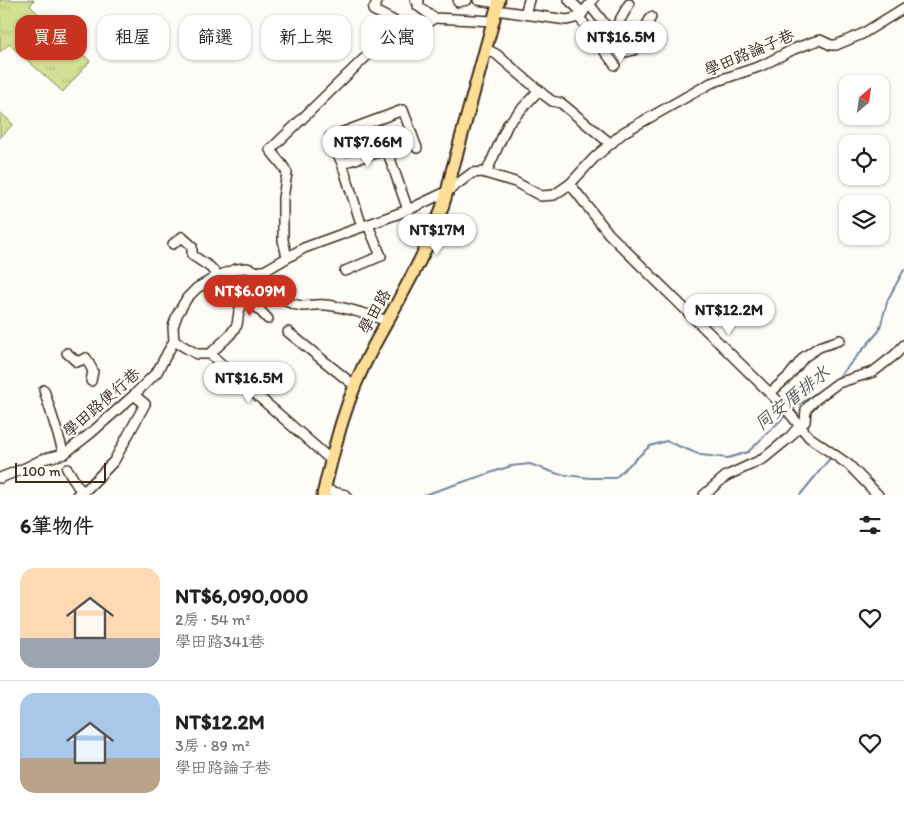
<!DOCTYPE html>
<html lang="zh-TW">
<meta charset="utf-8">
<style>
:root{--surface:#fff;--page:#f6f6f6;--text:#222;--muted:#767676;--line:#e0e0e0;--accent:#c8321e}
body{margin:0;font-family:Itim,"LXGW WenKai TC",sans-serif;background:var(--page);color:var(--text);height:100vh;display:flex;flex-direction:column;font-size:19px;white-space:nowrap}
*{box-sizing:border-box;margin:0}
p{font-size:16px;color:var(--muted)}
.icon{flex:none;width:28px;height:28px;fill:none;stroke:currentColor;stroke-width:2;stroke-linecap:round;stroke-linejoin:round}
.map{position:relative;height:495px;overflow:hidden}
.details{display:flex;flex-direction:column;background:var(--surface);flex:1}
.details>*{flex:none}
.hud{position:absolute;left:15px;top:15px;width:500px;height:45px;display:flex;gap:10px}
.needle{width:32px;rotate:29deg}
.buttons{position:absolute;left:839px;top:75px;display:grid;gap:10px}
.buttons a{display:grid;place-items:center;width:50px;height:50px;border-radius:10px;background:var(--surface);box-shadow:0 1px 4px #0004;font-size:25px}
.scale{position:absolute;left:15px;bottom:12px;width:91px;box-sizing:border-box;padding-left:5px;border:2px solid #3b2a1e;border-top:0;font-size:14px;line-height:18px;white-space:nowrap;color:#3b2a1e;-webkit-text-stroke:4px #fdfcf7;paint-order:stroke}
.price{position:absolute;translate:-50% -42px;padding:0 11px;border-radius:18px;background:#fff;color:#222;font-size:16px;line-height:32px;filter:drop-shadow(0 1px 2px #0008)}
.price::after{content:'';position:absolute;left:50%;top:30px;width:15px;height:11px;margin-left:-8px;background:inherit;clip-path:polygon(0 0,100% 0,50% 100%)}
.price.current{background:var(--accent);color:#fff}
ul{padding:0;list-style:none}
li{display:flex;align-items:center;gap:15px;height:125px;padding:0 20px}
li+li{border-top:1px solid var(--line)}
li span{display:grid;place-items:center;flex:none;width:140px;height:100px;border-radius:15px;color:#555}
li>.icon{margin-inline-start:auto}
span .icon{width:60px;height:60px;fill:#fffc;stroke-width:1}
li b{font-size:21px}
h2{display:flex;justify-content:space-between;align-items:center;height:60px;padding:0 20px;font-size:21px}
.pill{padding:0 18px;border-radius:15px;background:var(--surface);box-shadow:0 1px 4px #0004;font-size:18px;line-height:45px}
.pill.current{background:var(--accent);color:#fff}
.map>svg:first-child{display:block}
</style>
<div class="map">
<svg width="904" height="495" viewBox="0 0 904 495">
<defs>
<pattern id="park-tufts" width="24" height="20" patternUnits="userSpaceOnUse" patternTransform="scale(1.25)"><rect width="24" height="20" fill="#d2e093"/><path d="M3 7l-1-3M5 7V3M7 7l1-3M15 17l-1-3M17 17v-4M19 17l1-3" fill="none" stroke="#b5c07e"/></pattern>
</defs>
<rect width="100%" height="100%" fill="#fdfcf7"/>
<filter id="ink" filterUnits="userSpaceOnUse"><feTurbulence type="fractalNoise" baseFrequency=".02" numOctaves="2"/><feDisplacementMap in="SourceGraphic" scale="10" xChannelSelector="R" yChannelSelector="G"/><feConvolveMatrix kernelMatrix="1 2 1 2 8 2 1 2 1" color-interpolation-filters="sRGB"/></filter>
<g filter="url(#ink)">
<path fill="#d2e093" stroke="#868558" d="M0,112L13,124L0,138Z"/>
<path fill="url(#park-tufts)" stroke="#868558" d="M0,0H34L30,6L90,61L63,92L9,44L0,52Z"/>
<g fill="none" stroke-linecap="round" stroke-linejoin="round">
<g stroke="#74889e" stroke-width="2">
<path d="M793,408L802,421"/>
<path d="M791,410L837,379L879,331L888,299L904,270"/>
<path d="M424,495L511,466L530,464L558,474L590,478H615L650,446L666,441L701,455L728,458L748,452L786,415"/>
<path d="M800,495L831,457"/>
</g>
<defs>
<g id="minor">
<path d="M378,0L373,10L402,25"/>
<path d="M415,0L419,2L418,6L434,18L493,21"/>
<path d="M478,0L498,3"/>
<path d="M569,0L583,13"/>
<path d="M458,2L467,0"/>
<path d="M590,5L626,52L634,50L651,17"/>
<path d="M496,10L567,20L579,17L593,0"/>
<path d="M525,14L529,0"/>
<path d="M579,17L615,65"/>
<path d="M612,34L629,4"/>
<path d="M486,49L496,54L544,95L552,101L561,103L611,144"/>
<path d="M342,163L387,150L408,210"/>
<path d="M486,173L508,124L539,90"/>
<path d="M570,184L609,234L786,409L809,437L849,465L878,495"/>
<path d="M362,227L342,163L330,137L403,110L417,148"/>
<path d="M173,244L182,237L192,246V255L210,267L218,276"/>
<path d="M287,257L283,240V198L287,173L283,166L270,150L381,42L388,38L402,25C419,30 420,29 434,18"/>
<path d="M345,271L381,256L368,225"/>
<path d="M248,298L268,319"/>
<path d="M288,302C305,310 310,303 326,305C347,307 368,315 388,321"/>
<path d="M288,332L355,386"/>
<path d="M174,341L197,354H210L332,461"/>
<path d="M67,353L77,362L86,358L93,371L91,381"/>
<path d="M210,354L230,335L237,325L239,311L243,303L257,284L261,271"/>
<path d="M44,390L64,454"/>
<path d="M770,393L789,376L804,357L819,347L840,340"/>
<path d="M67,469C73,476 74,483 81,490V494"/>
<path d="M0,478L25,468L43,459L64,454L91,433L134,395L157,372L174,341L173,327L177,315L187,298L197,288L218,276L236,269L247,268L258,272L266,270L304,248L408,210L448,191L472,173L482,172L515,182L541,196L554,195L570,184L594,158L624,132L711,83L761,66L794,49L813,42L820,40L831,45H836L862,34L904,8"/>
<path d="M325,490L346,495"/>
<path d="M77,495L88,488L114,461L145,404L134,395"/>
<path d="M704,495L726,476L763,459L790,437L800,425L805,422L806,409L815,400L838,383L873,372L896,354L904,345"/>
</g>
<path id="major" d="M323,495C335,444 346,398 371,351C402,292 439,237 452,171L499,0"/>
</defs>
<use href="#minor" stroke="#3b2a1e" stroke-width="12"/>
<use href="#major" stroke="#3b2a1e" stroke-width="15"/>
<use href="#minor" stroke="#fdfcf7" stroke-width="9"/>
<use href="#major" stroke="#fcde96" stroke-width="11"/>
</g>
</g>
<g text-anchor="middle" stroke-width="4.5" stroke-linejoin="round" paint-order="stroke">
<g font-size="16" fill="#3b2a1e" stroke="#fdfcf7">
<text transform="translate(749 52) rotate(-23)" y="6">學田路論子巷</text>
<text transform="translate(374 311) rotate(-61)" y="6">學田路</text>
<text transform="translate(101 402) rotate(-41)" y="6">學田路便行巷</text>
</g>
<g font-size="18" font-style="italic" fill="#58595e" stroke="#fdfcf7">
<text transform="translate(792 398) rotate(-39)" y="6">同安厝排水</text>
</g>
</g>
</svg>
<div class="buttons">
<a><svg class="needle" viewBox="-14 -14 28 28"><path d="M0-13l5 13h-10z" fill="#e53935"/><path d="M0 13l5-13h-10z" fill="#767676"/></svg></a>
<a><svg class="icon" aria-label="locate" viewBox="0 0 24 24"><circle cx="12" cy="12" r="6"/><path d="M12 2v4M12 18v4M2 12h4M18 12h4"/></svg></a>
<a><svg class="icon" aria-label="layers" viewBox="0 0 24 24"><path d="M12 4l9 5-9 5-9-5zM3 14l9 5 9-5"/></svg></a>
</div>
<div class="scale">100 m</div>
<b class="price" style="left:621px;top:63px">NT$16.5M</b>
<b class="price" style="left:368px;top:168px">NT$7.66M</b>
<b class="price" style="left:437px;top:256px">NT$17M</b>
<b class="price current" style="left:250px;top:317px">NT$6.09M</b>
<b class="price" style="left:729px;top:336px">NT$12.2M</b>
<b class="price" style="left:249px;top:404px">NT$16.5M</b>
<div class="hud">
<a class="pill current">買屋</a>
<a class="pill">租屋</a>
<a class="pill">篩選</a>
<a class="pill">新上架</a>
<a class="pill">公寓</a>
</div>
</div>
<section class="details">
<h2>6筆物件<svg class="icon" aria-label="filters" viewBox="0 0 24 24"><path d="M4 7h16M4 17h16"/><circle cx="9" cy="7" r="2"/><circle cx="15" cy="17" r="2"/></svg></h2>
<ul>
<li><span style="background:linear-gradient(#ffd9b3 70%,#9aa5b1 0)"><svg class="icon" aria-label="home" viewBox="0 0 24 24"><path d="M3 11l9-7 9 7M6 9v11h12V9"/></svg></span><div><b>NT$6,090,000</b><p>2房 · 54 m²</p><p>學田路341巷</p></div><svg class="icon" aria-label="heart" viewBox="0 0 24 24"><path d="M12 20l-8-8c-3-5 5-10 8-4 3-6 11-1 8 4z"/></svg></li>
<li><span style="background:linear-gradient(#a9c7e8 65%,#b9a48a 0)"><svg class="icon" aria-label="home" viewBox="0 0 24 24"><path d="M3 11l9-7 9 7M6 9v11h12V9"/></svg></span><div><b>NT$12.2M</b><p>3房 · 89 m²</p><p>學田路論子巷</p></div><svg class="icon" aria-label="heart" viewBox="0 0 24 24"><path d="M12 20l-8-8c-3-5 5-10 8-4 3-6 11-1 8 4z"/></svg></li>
</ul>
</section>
